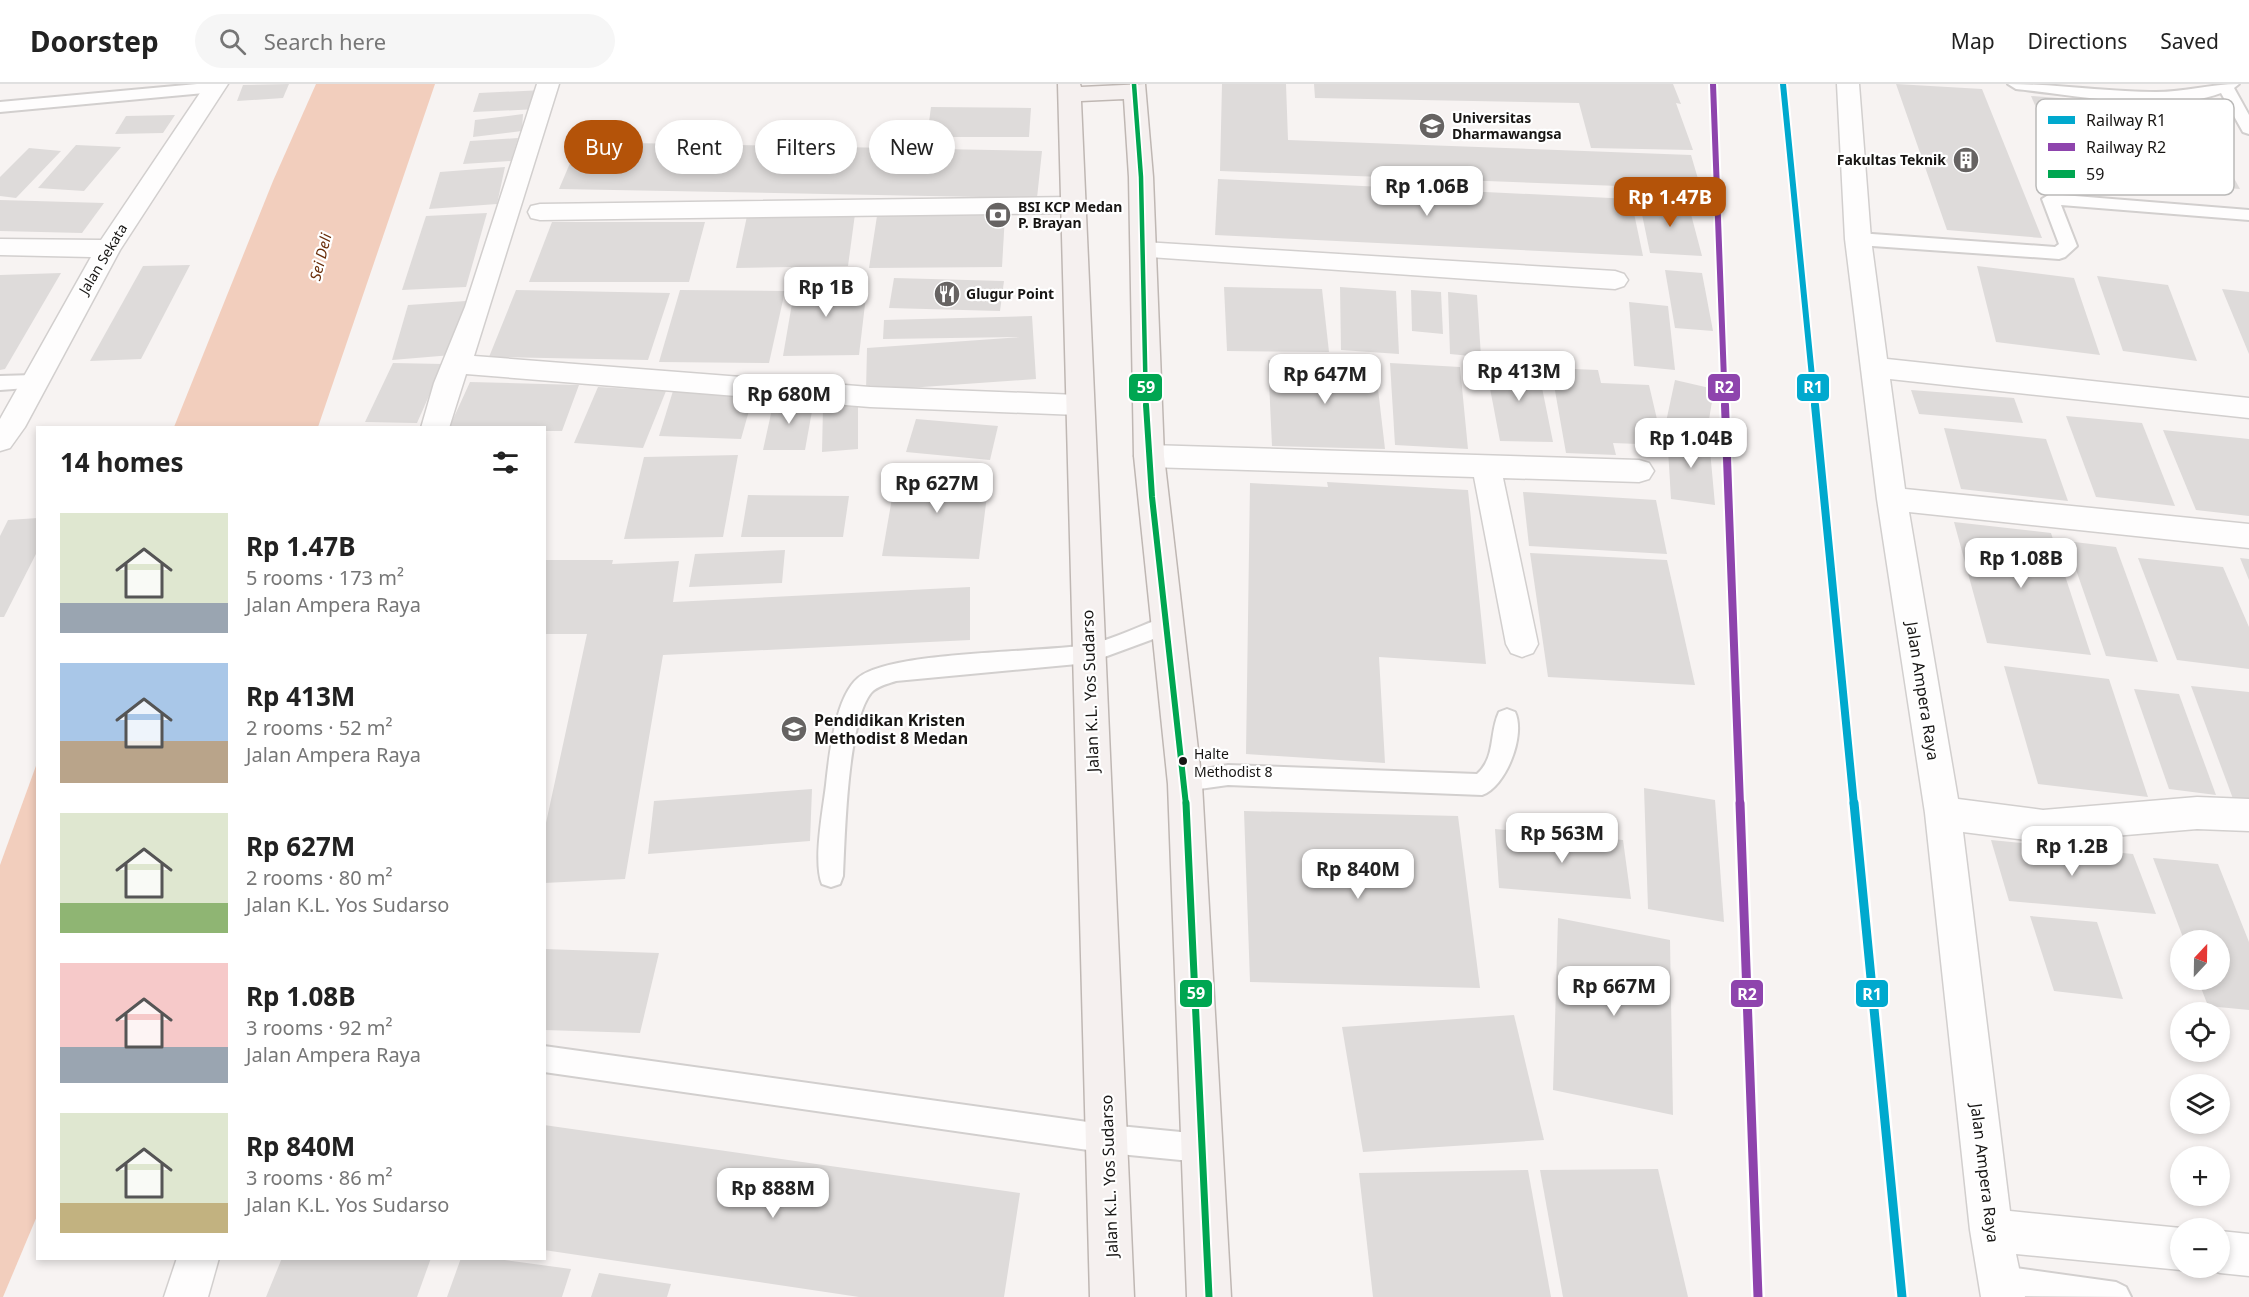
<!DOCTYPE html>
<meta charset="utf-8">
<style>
:root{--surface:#fff;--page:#f6f6f6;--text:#222;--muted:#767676;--line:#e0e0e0;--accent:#b45309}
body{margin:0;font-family:"Noto Sans",sans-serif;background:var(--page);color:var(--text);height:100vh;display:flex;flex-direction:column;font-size:22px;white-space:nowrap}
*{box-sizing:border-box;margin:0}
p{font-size:20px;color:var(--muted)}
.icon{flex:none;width:33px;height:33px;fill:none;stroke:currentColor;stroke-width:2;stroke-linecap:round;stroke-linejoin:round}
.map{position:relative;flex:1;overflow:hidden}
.details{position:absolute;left:36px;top:342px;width:510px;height:834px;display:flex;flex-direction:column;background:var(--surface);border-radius:0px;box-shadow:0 3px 9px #0003}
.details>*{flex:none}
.banner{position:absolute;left:564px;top:36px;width:570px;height:54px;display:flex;gap:12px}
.needle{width:39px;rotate:22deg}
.buttons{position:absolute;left:2170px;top:846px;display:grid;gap:12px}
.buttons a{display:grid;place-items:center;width:60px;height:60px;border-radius:50%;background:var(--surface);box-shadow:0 3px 9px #0003;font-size:30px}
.price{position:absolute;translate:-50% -51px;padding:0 14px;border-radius:12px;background:#fff;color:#222;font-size:20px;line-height:39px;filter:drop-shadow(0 2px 3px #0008)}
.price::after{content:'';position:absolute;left:50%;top:36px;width:18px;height:14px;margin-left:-9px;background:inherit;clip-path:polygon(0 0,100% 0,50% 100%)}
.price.on{background:var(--accent);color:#fff}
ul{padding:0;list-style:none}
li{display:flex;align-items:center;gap:18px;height:150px;padding:0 24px}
li span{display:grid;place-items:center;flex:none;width:168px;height:120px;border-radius:0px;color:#555}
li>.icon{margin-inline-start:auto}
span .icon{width:72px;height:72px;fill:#fffc;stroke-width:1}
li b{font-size:26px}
h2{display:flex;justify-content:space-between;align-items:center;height:72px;padding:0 24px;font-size:26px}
.tag{padding:0 21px;border-radius:27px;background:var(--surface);box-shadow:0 3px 9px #0003;font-size:21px;line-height:54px}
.tag.on{background:var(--accent);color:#fff}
header{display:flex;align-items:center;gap:36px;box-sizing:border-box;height:84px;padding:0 30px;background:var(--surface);border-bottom:2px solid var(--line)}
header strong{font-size:28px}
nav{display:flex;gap:33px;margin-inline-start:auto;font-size:21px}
.search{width:420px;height:54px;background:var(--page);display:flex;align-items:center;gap:15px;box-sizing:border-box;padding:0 21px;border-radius:33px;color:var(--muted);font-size:22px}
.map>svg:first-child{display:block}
</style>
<header>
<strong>Doorstep</strong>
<div class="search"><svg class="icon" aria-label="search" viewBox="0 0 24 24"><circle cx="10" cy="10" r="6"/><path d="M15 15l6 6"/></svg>Search here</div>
<nav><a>Map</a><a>Directions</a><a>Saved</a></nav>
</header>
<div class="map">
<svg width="2249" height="1213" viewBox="0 0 2249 1213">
<rect width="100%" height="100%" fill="#f7f3f2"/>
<g fill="#f2cebd">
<path d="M316,0H435L318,343H174L273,97Z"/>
<path d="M37,679V1132L3,1213H0V781Z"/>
</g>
<g fill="#dedbda">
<path d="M289,0L283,14L237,17L243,1Z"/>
<path d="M1222,0H1286L1288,56L1691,71L1701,105L1220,87Z"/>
<path d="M1314,0H1673L1681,20L1676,19L1693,66L1591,64L1579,19L1315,14Z"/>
<path d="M1896,0L1982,5L2042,154L1947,146Z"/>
<path d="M544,6L538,25L473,28L479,9Z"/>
<path d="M2031,12L2192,24L2204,46L2040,33Z"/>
<path d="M931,23L1031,24L1029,53H927Z"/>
<path d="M523,30L522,47L473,53L475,36Z"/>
<path d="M175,31L163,49L115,50L126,32Z"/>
<path d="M2105,43L2210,51L2240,105L2131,97Z"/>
<path d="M518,54L511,77L463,80L470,57Z"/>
<path d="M579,58L1042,67L1037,114L559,105Z"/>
<path d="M76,61L121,63L84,107L38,104Z"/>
<path d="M29,64L61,67L16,114L0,112V93Z"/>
<path d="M505,83L497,120L429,125L440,88Z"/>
<path d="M1218,95L1631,115L1643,172L1215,151Z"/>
<path d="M0,116L104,119L82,149L0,147Z"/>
<path d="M1639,116L1688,119L1702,172L1650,169Z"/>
<path d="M487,129L466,203L402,206L426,132Z"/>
<path d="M855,130L848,182L736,184L747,132Z"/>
<path d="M1005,131L1002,183L869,184L877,132Z"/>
<path d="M552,138H705L689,198H529Z"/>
<path d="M190,181L141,275L90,277L143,182Z"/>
<path d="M1977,182L2074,194L2100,271L1996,258Z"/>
<path d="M1665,186L1702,189L1713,247L1675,244Z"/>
<path d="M61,189L5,285L0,286V191Z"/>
<path d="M2097,192L2168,201L2197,277L2123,267Z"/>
<path d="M894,194L1004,197L1000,227L889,224Z"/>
<path d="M868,195L859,271L783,272L796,196Z"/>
<path d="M1224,203L1322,205L1329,268L1227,267Z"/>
<path d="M1340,203L1396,207L1399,270L1341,266Z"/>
<path d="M2222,205L2249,208V270Z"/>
<path d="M516,206L670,209L648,276L489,273Z"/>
<path d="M680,206L785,207L769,279L659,278Z"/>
<path d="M1411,206L1441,208L1443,250L1412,247Z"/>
<path d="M1448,208L1477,211L1481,273L1450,270Z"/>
<path d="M466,217L452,271L392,276L408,221Z"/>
<path d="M1629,218L1668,222L1675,286L1634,282Z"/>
<path d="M1032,232L1036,295L866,307L867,264L1020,253L883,255L884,236Z"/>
<path d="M1268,276L1375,279L1385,365L1272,362Z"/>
<path d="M1485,278L1537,279L1553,358L1500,357Z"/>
<path d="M393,279L443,280L417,339L365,338Z"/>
<path d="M1390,279L1460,283L1468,365L1395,361Z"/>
<path d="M1551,284L1598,286L1601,299L1649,301L1663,361L1613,359L1616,371L1566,369Z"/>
<path d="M1675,296L1714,305L1707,348L1666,338Z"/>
<path d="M470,298L579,301L562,347H544V344H449Z"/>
<path d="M598,303L666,307L643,364L574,359Z"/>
<path d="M1911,306L2014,314L2023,339L1919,330Z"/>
<path d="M673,307L754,309L741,355L659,352Z"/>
<path d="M774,316H814L805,366H763Z"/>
<path d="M858,320V365L822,368L823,323Z"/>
<path d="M2066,332L2142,339L2175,422L2096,413Z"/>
<path d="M916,335L998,342L990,376L906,368Z"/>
<path d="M1944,344L2046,355L2068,417L1961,405Z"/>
<path d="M2163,346L2249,355V432L2196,426Z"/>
<path d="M1667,349L1709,355L1715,421L1671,415Z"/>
<path d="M738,371L723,453L624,455L644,373Z"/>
<path d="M897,385L990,388L979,475L882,472Z"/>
<path d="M1327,398L1468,406L1486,580L1379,573L1385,679L1246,670L1250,399L1328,403Z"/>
<path d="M1523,408L1656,416L1667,470L1529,462Z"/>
<path d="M748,411L849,412L843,453H741Z"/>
<path d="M38,434V466L4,533H0V452L8,436Z"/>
<path d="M1954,438L2051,449L2091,571L1987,559Z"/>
<path d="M2066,457L2116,463L2158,578L2106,572Z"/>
<path d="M785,466L782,499L689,503L695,470Z"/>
<path d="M1530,469L1667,476L1695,601L1548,593Z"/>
<path d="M2138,474L2223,483L2249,543V585L2177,576Z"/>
<path d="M2240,474L2249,475V496Z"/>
<path d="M544,476H613L612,480L679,477L673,518L970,503V556L663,571L625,795L544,799V748L587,550H544Z"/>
<path d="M2004,582L2109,595L2148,713L2038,700Z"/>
<path d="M2191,602L2249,608V722L2235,720Z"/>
<path d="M2134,605L2179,610L2216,711L2169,705Z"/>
<path d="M1644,704L1715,716L1724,838L1648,825Z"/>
<path d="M812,705L810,757L648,770L654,717Z"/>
<path d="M1244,727L1458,732L1480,904L1250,898Z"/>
<path d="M1495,745L1623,756L1631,815L1499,804Z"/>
<path d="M1991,756L2133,770L2156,830L2009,817Z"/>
<path d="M2153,774L2218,780L2249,858V926L2208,922L2198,896H2220V856H2184Z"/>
<path d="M2030,832L2097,838L2123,915L2054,907Z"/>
<path d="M1558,834L1670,856L1673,1031L1553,1006Z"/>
<path d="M544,865L659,869L640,949L544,946Z"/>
<path d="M1514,931L1544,1056L1363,1068L1342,943Z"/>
<path d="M544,1041L1020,1109L1004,1213H859L544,1166Z"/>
<path d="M1658,1085L1688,1213H1563L1540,1086Z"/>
<path d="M1528,1086L1551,1213H1373L1359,1089Z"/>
<path d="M282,1174H431L417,1213H266Z"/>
<path d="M461,1174H490L571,1185L562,1213H447Z"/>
<path d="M599,1189L671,1200L667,1213H591Z"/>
</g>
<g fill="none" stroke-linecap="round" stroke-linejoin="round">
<defs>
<g id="service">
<path d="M197,0H221L223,3L215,8L0,28V18Z"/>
<path d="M2008,0C2058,0 2107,8 2156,8C2185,8 2211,0 2239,0L2234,4L2249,31V50L2243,48L2221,9C2166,30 2074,11 2016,5Z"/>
<path d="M2050,110L2249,126V136L2061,121L2077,162L2065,173L2059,175L1858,161L1849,155L1858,149L2055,163L2059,160L2042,115Z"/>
<path d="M34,291L41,293L43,298L41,303L0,306V292Z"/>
<path d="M1167,532L1175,535L1178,541L1175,547L1088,579L896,597C887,600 877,602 871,609C847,639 845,752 843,792L840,800L831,803L822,800C813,778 823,726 826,701C829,673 835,613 858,594C890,567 1037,569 1086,561C1113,556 1141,541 1167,532Z"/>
<path d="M1507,625L1515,628C1526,651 1506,703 1482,711L1228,701L1185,707L1177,704L1173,697L1177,690L1228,681L1477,690C1496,673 1489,649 1499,628Z"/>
<path d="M544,962L1109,1041L1201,1050L1211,1054L1215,1064L1211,1074L1201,1078L1109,1069L544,988Z"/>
<path d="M2001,1182L2116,1198L2126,1203L2131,1213L2001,1212L1991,1207L1986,1197L1991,1187Z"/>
</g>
<g id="minor">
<path d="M206,0H228L120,166L25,343L10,364L0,367V335L91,173L0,171V155L101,156Z"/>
<path d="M537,0H559L474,272L870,303L1078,311L1088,314L1092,321L1088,328L1078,331L870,323L466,290L449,344H421L434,299L465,223Z"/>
<path d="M1837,0H1859L1871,155L1887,275L2249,314V334L1890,295L1905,405L2249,440V464L1909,428L1958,715L2043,726L2197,713L2249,715V747L2197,745L2043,758L1963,748L2010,1127L2181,1144V1184H2188L2181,1186L2016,1170L2025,1213H1981L1970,1146L1925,729L1877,415L1845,155Z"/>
<path d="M1073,113L1082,115L1085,121L1082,127L1073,129L540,136L531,134L528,128L531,122L540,120Z"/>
<path d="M1144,158L1615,187L1624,190L1628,196L1624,202L1615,205L1135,172L1131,166L1135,160Z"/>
<path d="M1149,361L1639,376L1649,379L1654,387L1649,395L1639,398L1503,394L1538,560L1533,569L1522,573L1511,569L1506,560L1474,393L1149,383L1139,380L1134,372L1139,364Z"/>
<path d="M2220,1147L2249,1150V1192L2220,1189L2206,1184H2220Z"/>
<path d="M177,1174H219L208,1213H164Z"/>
</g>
<path id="primary" d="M1058,0H1080L1081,3L1145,0L1153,93L1164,372L1202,700L1231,1213H1187L1168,700L1134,372L1129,93L1124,15L1081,17L1134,1213H1090Z"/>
</defs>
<use href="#service" stroke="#d2cfce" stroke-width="4"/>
<use href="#minor" stroke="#d2cfce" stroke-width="3"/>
<use href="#primary" stroke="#bfb7b3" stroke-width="3"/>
<use href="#service" fill="#fefdfd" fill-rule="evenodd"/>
<use href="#minor" fill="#fefdfd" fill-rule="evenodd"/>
<use href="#primary" fill="#f5f0ef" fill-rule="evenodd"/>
<defs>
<path id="bus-1-far2" d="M1134,0L1141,93L1146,323"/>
<path id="bus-1-far1" d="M1146,321L1152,413L1186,721"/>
<path id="bus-1" d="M1186,719L1209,1213"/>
</defs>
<use href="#bus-1-far2" stroke="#fff" stroke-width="8"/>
<use href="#bus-1-far1" stroke="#fff" stroke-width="10"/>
<use href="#bus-1" stroke="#fff" stroke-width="11"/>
<use href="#bus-1-far2" stroke="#00a651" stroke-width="4.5"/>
<use href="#bus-1-far1" stroke="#00a651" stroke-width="6"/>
<use href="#bus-1" stroke="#00a651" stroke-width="7"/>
<defs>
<path id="rail-1-far2" d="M1783,0L1815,323"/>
<path id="rail-1-far1" d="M1815,321L1854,721"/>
<path id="rail-1" d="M1854,719L1902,1213"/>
<path id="rail-2-far2" d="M1713,0L1725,323"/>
<path id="rail-2-far1" d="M1725,321L1740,721"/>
<path id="rail-2" d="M1740,719L1758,1213"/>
</defs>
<use href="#rail-1-far2" stroke="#fff" stroke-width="10"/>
<use href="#rail-1-far1" stroke="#fff" stroke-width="12"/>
<use href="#rail-1" stroke="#fff" stroke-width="14"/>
<use href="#rail-2-far2" stroke="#fff" stroke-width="10"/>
<use href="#rail-2-far1" stroke="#fff" stroke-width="12"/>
<use href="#rail-2" stroke="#fff" stroke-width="14"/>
<use href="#rail-1-far2" stroke="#00a9ce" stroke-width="6"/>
<use href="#rail-1-far1" stroke="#00a9ce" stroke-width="8"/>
<use href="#rail-1" stroke="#00a9ce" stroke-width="9"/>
<use href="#rail-2-far2" stroke="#8e44ad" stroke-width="6"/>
<use href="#rail-2-far1" stroke="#8e44ad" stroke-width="8"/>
<use href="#rail-2" stroke="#8e44ad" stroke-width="9"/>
</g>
<defs>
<symbol id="university-disc" viewBox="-11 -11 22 22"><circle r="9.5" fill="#666362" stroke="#fff"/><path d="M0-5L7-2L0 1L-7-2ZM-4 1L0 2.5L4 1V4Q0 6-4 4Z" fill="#fff"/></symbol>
<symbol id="building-disc" viewBox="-11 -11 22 22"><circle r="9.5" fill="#666362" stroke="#fff"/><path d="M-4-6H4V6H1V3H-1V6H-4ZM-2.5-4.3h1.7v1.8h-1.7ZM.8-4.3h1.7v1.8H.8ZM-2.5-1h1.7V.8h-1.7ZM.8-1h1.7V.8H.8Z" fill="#fff"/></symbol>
<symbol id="bank-disc" viewBox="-11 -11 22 22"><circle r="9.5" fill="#666362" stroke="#fff"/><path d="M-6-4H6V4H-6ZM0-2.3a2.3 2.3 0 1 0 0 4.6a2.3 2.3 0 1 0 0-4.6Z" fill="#fff"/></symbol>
<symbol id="restaurant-disc" viewBox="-11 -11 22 22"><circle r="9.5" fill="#666362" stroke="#fff"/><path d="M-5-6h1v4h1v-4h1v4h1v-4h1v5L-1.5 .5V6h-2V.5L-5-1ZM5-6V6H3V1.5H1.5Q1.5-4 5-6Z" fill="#fff"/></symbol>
<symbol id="school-disc" viewBox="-11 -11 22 22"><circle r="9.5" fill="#666362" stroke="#fff"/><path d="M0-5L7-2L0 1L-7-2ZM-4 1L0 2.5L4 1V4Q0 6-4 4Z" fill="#fff"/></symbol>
</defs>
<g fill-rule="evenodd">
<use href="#university-disc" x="1417" y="27" width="30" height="30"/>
<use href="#building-disc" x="1951" y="61" width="30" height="30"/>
<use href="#bank-disc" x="983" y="116" width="30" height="30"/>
<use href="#restaurant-disc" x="932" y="195" width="30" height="30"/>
<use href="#school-disc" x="779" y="630" width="30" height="30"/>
</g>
<circle fill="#181614" stroke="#fff" stroke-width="2" cx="1183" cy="677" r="5"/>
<g text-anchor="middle" stroke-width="4.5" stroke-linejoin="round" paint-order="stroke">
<g font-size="14" font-weight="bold" fill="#181614" stroke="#fff" text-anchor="start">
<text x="1452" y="39">Universitas<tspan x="1452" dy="16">Dharmawangsa</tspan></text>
<text x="1946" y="81" text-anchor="end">Fakultas Teknik</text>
<text x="1018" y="128">BSI KCP Medan<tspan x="1018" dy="16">P. Brayan</tspan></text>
<text x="966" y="215">Glugur Point</text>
</g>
<g font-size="14" fill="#181614" stroke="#fff">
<text transform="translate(103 175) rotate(-59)" y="5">Jalan Sekata</text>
</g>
<g font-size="14" fill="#181614" stroke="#fff" text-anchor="start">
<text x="1194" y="675">Halte<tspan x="1194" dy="18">Methodist 8</tspan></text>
</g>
<g font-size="15" font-style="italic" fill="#692e0a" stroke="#fff">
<text transform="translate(321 173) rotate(-76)" y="5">Sei Deli</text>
</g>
<g font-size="16" fill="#181614" stroke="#fff">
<text transform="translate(1090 607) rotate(-92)" y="6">Jalan K.L. Yos Sudarso</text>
<text transform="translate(1923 607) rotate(81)" y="6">Jalan Ampera Raya</text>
<text transform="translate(1985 1089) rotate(83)" y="6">Jalan Ampera Raya</text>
<text transform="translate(1109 1092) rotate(-92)" y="6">Jalan K.L. Yos Sudarso</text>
</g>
<g font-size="16" font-weight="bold" fill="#181614" stroke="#fff" text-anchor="start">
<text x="814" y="642">Pendidikan Kristen<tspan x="814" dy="18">Methodist 8 Medan</tspan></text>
</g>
</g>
<rect x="2036" y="15" width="198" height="96" rx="9" fill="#fff" stroke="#bab9b8" stroke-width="1.5"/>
<rect x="2048" y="32" width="27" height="8" fill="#00a9ce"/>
<rect x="2048" y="59" width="27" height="8" fill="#8e44ad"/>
<rect x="2048" y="86" width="27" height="8" fill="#00a651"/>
<g font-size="16" fill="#181614">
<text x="2086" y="42">Railway R1</text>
<text x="2086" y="69">Railway R2</text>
<text x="2086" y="96">59</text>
</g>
<g stroke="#fff" stroke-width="2">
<rect x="1707" y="289" width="34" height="29" rx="6" fill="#8e44ad"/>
<rect x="1796" y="289" width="34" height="29" rx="6" fill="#00a9ce"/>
<rect x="1128" y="289" width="35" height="29" rx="6" fill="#00a651"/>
<rect x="1179" y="895" width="34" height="29" rx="6" fill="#00a651"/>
<rect x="1855" y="895" width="34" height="29" rx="6" fill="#00a9ce"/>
<rect x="1730" y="895" width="34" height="29" rx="6" fill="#8e44ad"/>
</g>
<g font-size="16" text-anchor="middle" font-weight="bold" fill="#fff">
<text x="1724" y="309">R2</text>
<text x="1813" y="309">R1</text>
<text x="1146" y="309">59</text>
<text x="1196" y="915">59</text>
<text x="1872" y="916">R1</text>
<text x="1747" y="916">R2</text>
</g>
</svg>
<div class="buttons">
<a><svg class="needle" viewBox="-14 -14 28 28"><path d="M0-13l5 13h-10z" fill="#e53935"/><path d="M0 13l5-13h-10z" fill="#767676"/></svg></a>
<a><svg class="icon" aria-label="locate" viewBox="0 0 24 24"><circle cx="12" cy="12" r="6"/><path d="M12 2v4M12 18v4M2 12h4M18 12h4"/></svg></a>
<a><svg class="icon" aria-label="layers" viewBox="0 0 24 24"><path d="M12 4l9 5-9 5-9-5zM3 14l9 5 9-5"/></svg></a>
<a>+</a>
<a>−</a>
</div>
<b class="price" style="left:1427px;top:133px">Rp 1.06B</b>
<b class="price on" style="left:1670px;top:144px">Rp 1.47B</b>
<b class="price" style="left:826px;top:234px">Rp 1B</b>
<b class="price" style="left:1519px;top:318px">Rp 413M</b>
<b class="price" style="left:1325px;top:321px">Rp 647M</b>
<b class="price" style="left:789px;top:341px">Rp 680M</b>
<b class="price" style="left:1691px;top:385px">Rp 1.04B</b>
<b class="price" style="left:937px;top:430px">Rp 627M</b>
<b class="price" style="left:2021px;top:505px">Rp 1.08B</b>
<b class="price" style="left:1562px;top:780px">Rp 563M</b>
<b class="price" style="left:2072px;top:793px">Rp 1.2B</b>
<b class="price" style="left:1358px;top:816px">Rp 840M</b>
<b class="price" style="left:1614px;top:933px">Rp 667M</b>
<b class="price" style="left:773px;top:1135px">Rp 888M</b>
<div class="banner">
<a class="tag on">Buy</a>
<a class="tag">Rent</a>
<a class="tag">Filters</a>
<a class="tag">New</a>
</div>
<section class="details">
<h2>14 homes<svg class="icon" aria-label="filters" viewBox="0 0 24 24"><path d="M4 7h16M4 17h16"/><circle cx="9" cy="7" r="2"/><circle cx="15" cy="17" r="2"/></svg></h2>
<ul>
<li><span style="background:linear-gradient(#dfe7d0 75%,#9aa5b1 0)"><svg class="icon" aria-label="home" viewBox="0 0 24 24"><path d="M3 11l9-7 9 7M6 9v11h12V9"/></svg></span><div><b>Rp 1.47B</b><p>5 rooms · 173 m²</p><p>Jalan Ampera Raya</p></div></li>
<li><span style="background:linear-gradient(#a9c7e8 65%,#b9a48a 0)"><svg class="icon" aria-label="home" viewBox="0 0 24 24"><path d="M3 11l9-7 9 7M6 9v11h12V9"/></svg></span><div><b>Rp 413M</b><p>2 rooms · 52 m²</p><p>Jalan Ampera Raya</p></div></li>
<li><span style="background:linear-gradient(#dfe7d0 75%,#8fb573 0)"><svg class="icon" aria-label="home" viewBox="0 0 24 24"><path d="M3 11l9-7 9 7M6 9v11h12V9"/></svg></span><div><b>Rp 627M</b><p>2 rooms · 80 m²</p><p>Jalan K.L. Yos Sudarso</p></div></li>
<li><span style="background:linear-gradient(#f6c9c9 70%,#9aa5b1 0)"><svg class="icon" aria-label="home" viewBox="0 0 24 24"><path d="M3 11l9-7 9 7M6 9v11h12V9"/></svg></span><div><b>Rp 1.08B</b><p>3 rooms · 92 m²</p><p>Jalan Ampera Raya</p></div></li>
<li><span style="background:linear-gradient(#dfe7d0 75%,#c2b280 0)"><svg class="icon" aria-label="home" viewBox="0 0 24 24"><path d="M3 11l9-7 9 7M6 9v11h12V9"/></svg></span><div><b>Rp 840M</b><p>3 rooms · 86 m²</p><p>Jalan K.L. Yos Sudarso</p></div></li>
</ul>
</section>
</div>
